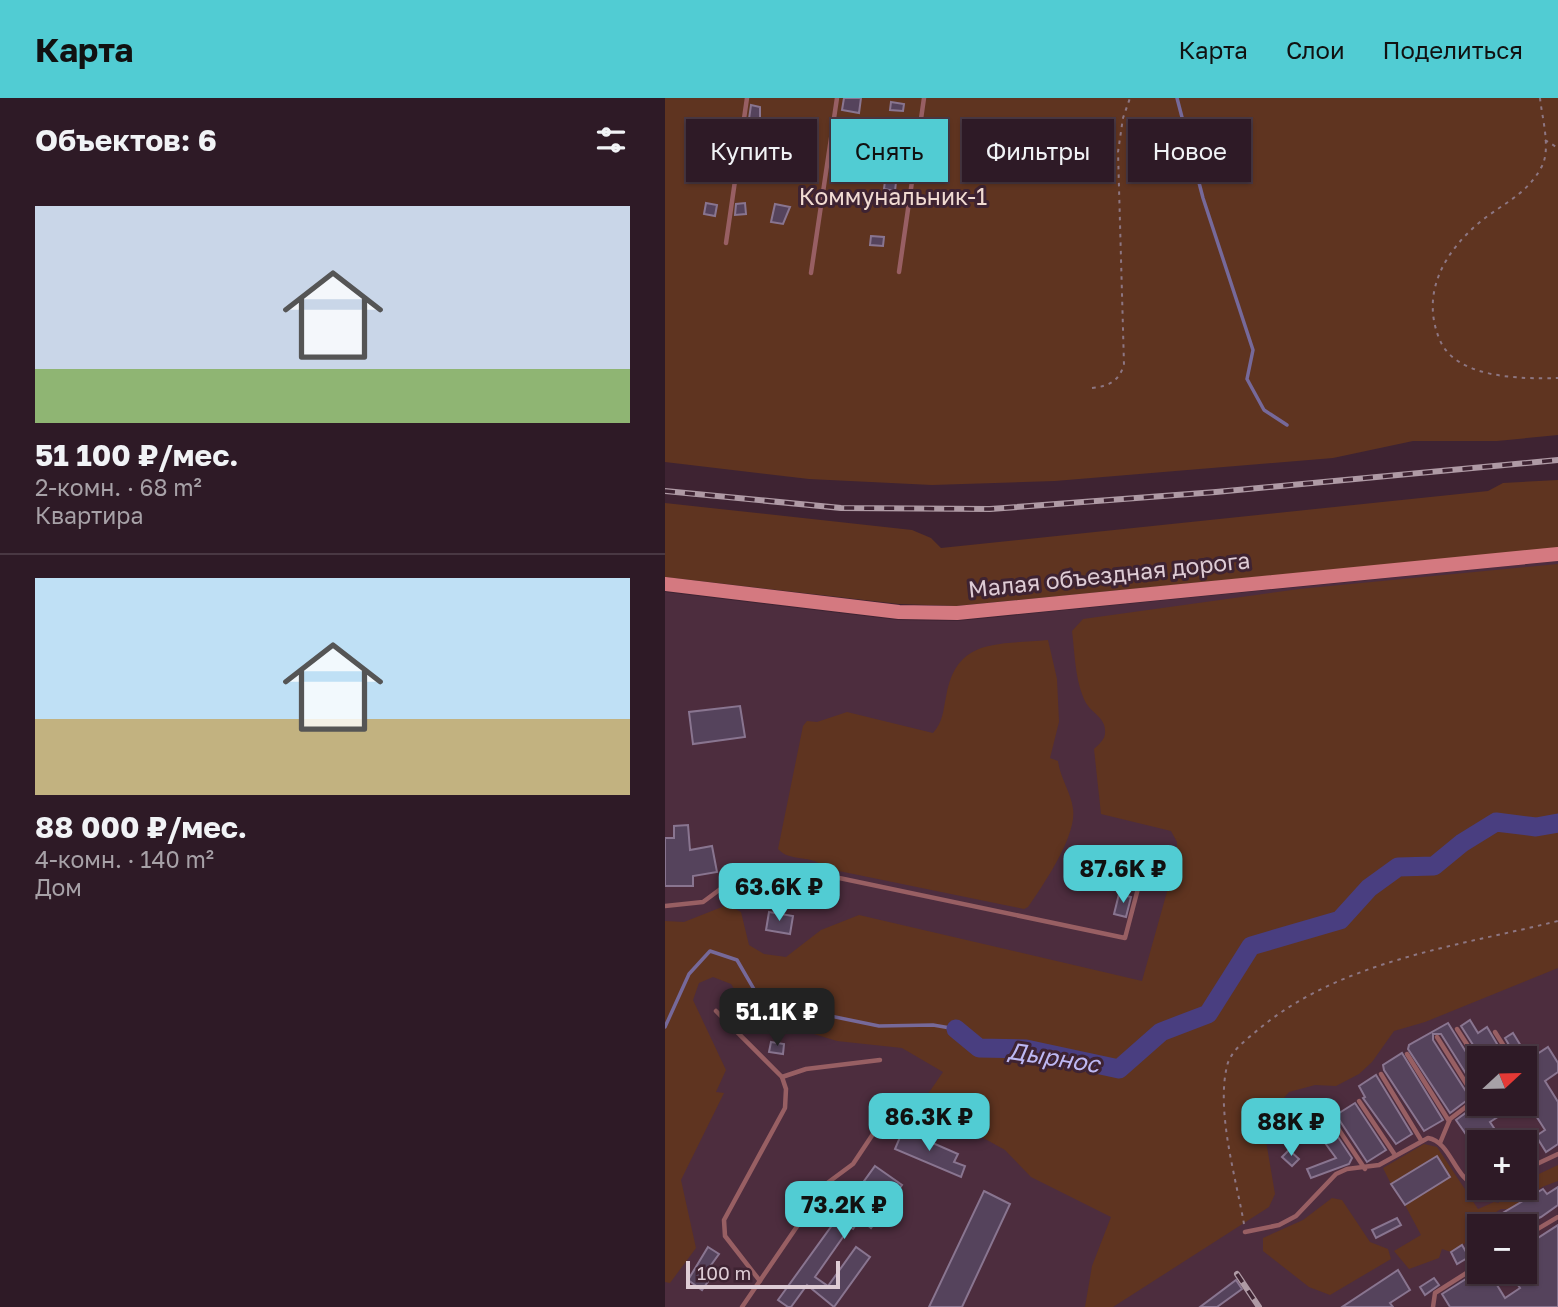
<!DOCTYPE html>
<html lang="ru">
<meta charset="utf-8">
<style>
:root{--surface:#2e1a26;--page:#36232e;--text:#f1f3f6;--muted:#a7a1a7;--line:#493843;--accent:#51ccd3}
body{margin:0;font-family:"Golos Text",sans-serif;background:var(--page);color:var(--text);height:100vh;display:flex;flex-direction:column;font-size:26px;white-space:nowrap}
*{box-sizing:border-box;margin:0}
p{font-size:23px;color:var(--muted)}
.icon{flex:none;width:38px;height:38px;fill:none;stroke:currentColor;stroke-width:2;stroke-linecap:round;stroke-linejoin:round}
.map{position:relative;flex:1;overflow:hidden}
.side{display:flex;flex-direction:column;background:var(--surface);width:665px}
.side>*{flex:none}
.guide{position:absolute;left:21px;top:21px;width:665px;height:63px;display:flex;gap:14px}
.needle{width:46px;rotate:68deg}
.buttons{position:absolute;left:802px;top:948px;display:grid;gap:14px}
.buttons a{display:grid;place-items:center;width:70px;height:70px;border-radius:0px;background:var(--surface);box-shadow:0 2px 5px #0004,0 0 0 2px var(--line);font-size:35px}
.scale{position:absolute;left:21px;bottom:18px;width:154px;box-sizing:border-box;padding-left:7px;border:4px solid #deccd5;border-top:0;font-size:19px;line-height:24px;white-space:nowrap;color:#deccd5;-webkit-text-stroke:5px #3e2332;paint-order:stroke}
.price{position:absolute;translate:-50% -60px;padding:0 16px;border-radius:14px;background:var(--accent);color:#111;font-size:23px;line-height:46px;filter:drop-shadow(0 2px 4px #0008)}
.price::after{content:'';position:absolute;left:50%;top:42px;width:21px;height:16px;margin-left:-10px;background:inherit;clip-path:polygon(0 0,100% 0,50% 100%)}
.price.active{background:#222;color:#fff}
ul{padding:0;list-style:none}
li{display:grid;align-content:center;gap:14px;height:371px;padding:0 35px}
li+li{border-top:2px solid var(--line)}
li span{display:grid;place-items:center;height:217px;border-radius:0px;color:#555}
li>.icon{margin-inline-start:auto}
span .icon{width:126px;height:126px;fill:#fffc;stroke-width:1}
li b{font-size:30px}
h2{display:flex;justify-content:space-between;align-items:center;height:84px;padding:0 35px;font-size:30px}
.pill{padding:0 24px;border-radius:0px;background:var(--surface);box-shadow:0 2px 5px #0004,0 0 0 2px var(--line);font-size:24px;line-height:63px}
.pill.active{background:var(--accent);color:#111}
header{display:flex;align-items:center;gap:42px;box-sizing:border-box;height:98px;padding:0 35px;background:var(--accent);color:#111}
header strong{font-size:33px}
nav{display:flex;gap:38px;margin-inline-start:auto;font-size:24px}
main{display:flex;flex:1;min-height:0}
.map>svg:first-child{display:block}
</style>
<header>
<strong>Карта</strong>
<nav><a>Карта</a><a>Слои</a><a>Поделиться</a></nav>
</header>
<main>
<section class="side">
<h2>Объектов: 6<svg class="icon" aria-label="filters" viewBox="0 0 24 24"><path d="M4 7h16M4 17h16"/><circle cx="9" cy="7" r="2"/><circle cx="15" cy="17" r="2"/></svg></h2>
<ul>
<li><span style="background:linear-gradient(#c9d6e8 75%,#8fb573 0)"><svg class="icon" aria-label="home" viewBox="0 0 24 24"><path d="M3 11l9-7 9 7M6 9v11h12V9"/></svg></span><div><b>51 100 ₽/мес.</b><p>2-комн. · 68 m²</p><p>Квартира</p></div></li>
<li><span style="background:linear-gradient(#bfe0f5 65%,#c2b280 0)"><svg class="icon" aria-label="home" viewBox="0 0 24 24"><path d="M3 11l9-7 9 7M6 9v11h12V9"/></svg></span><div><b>88 000 ₽/мес.</b><p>4-комн. · 140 m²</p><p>Дом</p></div></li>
</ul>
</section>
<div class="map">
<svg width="893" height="1209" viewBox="0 0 893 1209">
<rect width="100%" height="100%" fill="#3e2332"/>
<path fill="#4d2d3e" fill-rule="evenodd" d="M893,463V1209H0V494L233,522L292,523ZM814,961H859V1006H814ZM814,1045H859V1090H814ZM814,1129H859V1174H814Z"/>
<g fill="#5f3420">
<path d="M0,0H893V337L832,343H748L668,360L390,383L267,387L144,381L0,364Z"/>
<path d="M893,382V450L291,508L234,506L0,479V405L247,432L266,440L276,450L823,393L838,385Z"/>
<path d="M893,466V870L760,924L729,933L707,964L694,976L671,988L650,987L624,994L605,1017L601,1043L610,1096L604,1109L448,1209H420L427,1168L446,1119L366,1079L340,1052L313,1037L248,1018L278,974L237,950L172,943L86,917L66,886L48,879L34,885L28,902L61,972L51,994L59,995L16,1082L31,1150L5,1185L0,1184V823L19,824L62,807L76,814L84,847L99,856L121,859L156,832L194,817L477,883L512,758V744L506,733L436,716L429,651C435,645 441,641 440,632C440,620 427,615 421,605C410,584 410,556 407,533L418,521L634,491Z"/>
<path d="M383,542L392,581L394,624L385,660L393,663C395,680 406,694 408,711C412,738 378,787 363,809L359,811L164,771C144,755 126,765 113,751L138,628L142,623L152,624L182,614L268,635C278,624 278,613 281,599C291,539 332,547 383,542Z"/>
<path d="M759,1046L772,1049L813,1111L829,1104L834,1105L830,1097L844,1090H859V1083L893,1067V1083L877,1089L845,1111H836L820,1121L805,1142L786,1154L777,1151L774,1160L744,1171L729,1153L756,1137L740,1107L785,1079L772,1058L726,1086L718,1070Z"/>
<path d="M667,1100L677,1102L705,1144L723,1151L726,1161L665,1197L644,1189L598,1153V1140L638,1122Z"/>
</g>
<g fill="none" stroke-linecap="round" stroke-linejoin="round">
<g stroke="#76699a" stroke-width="3.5">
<path d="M512,0L538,100L588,252L582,281L599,312L622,327"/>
<path d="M0,929L24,876L45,853L72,862L101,912L141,913L214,928L268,927L291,931"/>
</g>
<path stroke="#493e80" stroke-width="19" d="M291,931L314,950L361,951L454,971L496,934L543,916L586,848L675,822L704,790L733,769L769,768L797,745L831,724L871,729L893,725"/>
</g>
<g fill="#55435c" stroke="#897590" stroke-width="2">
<path d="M179,0H196L194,15L177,12Z"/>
<path d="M226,4L239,6L238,13L225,12Z"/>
<path d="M86,7L95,9V24L84,21Z"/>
<path d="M205,29L218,30L216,43L203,41Z"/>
<path d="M261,37L272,39L271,47L260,46Z"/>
<path d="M220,83L231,84L230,93L219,91Z"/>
<path d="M41,105L52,107L50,118L39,116Z"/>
<path d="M80,105L81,116L70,117L71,106Z"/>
<path d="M110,106L125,109L118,126L106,124Z"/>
<path d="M206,138L219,139L218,148L205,147Z"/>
<path d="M75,608L80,639L28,646L24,614Z"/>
<path d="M23,727L25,752L47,748L52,774L28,778V788H0V740H9V728Z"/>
<path d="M454,796L466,799L461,819L449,816Z"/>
<path d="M104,814L128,818L125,836L101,832Z"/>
<path d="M805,922L813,935L822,929L841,961H817L796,928Z"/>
<path d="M783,925L814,975V987L810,990L776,936H768V942L802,995L801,1003L785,1015L743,951L744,947Z"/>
<path d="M848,935L864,961H852L840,940Z"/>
<path d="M106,944L119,946L118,956L104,954Z"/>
<path d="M883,949L893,965V974L880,983L893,1004V1046L881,1054L871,1038L880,1032L859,999V982L871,974L863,962Z"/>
<path d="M737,955L778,1022L759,1033L719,972L718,967Z"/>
<path d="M711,977L747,1036L731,1046L698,1000L700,999L694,988Z"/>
<path d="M690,1005L721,1052L702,1064L671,1017Z"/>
<path d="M820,1006H853L825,1024L839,1045H814V1055L791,1022L806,1011L808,1014Z"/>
<path d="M667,1030L687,1060L684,1066L646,1080L642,1071L671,1060L655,1038Z"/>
<path d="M238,1032L293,1056L289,1064L300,1068L296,1079L230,1051Z"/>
<path d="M624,1052L634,1061L627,1068L617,1059Z"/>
<path d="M772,1058L785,1079L740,1107L726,1086Z"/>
<path d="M210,1068L237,1087L206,1130L195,1121L188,1131L185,1129L150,1179L163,1188L191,1149L205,1159L169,1209L142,1187L126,1209H123L113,1202Z"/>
<path d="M893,1089V1107L876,1119L852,1129H814L878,1091L882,1096Z"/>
<path d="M319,1093L345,1106L297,1209H264Z"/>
<path d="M732,1120L736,1127L711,1140L707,1132Z"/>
<path d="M893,1127V1209H785L777,1196L812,1174H824L840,1200L855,1190L844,1174H859V1149Z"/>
<path d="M797,1147L804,1159L792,1166L786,1154Z"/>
<path d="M43,1149L54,1156L41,1174L47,1178L37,1192L23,1182Z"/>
<path d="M733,1172L745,1192L725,1205L728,1209H677Z"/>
<path d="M769,1180L774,1187L760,1197L755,1189Z"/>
<path d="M571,1182L577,1191L552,1209H535Z"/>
</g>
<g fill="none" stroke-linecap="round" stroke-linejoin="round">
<g stroke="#8d7682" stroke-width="2" stroke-dasharray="3.5 5" stroke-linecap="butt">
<path d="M875,0C877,20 886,50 877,68C862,97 838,105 815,124C779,154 756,195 774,240C789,281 857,281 893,280"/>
<path d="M880,42L893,50"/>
<path d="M427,290C444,288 453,284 459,267L453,54L458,20L465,0"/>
<path d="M579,1126C571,1080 551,1014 562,968C565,955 577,945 588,936C671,863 789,849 893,823"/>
</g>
<g stroke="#985f63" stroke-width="4.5">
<path d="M61,145L82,0"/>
<path d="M234,174L259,0"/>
<path d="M146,175L172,0"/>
<path d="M0,808L38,804L85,769L117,768L460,840L481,760"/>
<path d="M51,913L117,979L121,991L120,1010L59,1122L60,1138L95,1183"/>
<path d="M792,931L814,965"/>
<path d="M830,934L847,961"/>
<path d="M772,939L811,1001"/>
<path d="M742,956L784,1023"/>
<path d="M716,976L756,1042"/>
<path d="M117,979L141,971L215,962"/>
<path d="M694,1003L730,1057"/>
<path d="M670,1026L700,1071"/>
<path d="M775,1045L785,1021L814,999"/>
<path d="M859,1072L893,1056"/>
<path d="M580,1134L614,1127L631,1118L671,1076L682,1071L714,1067L763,1040C787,1044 789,1083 814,1088"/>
<path d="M859,1139L893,1119"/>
<path d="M77,1209L161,1086L188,1066L208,1036"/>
<path d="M768,1209L770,1195L814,1167"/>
</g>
<path stroke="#d47980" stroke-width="14" d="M0,486L234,514L292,515L893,456"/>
<defs>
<g id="rail">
<path d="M0,393L176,410L325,411L551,394L893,362"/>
<path d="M572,1176L594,1209"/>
</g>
</defs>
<use href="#rail" stroke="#af9aa5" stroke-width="6"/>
<use href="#rail" stroke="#3e2332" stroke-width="3.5" stroke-dasharray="10" stroke-linecap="butt"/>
</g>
<g text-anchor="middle" stroke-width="6" stroke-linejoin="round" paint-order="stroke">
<g font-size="23" fill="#f1dbd2" stroke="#3e2332">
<text x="228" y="107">Коммунальник-1</text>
</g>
<g font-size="23" fill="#deccd5" stroke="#3e2332">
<text transform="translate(444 477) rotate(-6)" y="8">Малая объездная дорога</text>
</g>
<g font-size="24" font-style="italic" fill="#bdb8f3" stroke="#3e2332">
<text transform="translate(389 960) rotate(9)" y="8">Дырнос</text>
</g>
</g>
</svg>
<div class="buttons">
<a><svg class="needle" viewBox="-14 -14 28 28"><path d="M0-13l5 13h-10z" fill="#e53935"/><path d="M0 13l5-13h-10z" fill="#a7a1a7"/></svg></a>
<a>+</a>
<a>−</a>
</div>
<div class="scale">100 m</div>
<b class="price" style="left:458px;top:807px">87.6K ₽</b>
<b class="price" style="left:114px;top:825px">63.6K ₽</b>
<b class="price active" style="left:112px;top:950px">51.1K ₽</b>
<b class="price" style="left:264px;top:1055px">86.3K ₽</b>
<b class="price" style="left:626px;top:1060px">88K ₽</b>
<b class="price" style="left:179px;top:1143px">73.2K ₽</b>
<div class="guide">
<a class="pill">Купить</a>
<a class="pill active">Снять</a>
<a class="pill">Фильтры</a>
<a class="pill">Новое</a>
</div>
</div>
</main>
